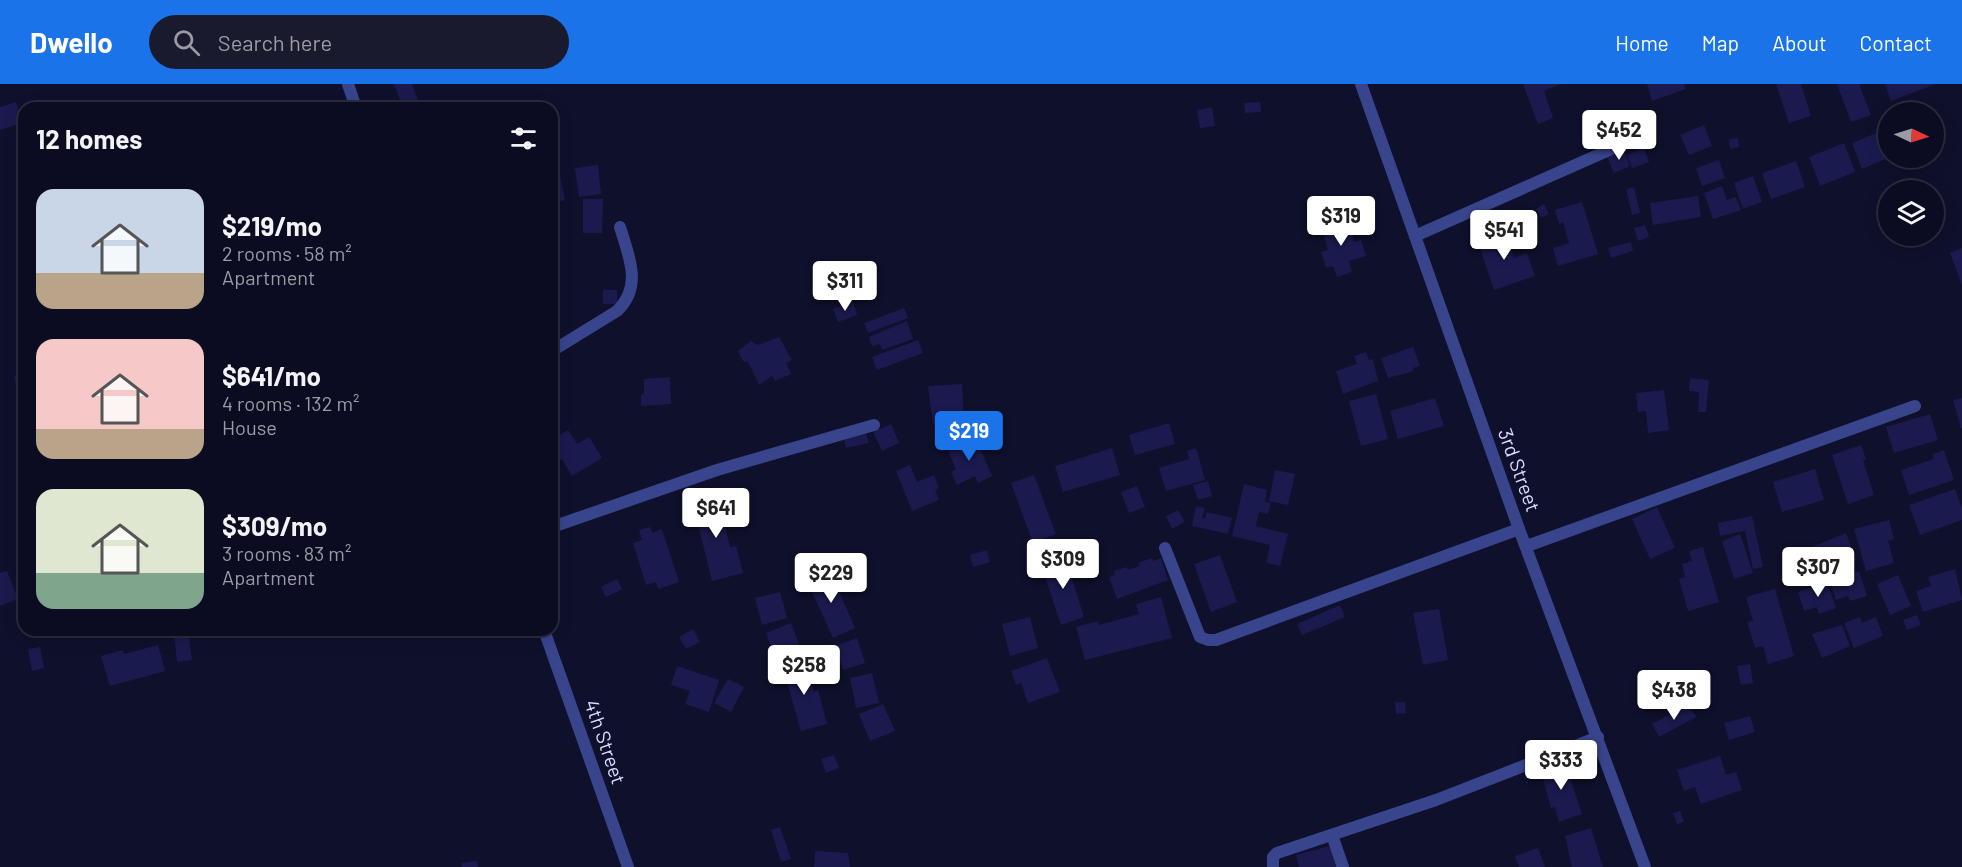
<!DOCTYPE html>
<meta charset="utf-8">
<style>
:root{--surface:#0b0c21;--page:#191a2e;--text:#f1f3f6;--muted:#9a9ba5;--line:#2b2c3f;--accent:#1a73e8}
body{margin:0;font-family:Barlow,sans-serif;background:var(--page);color:var(--text);height:100vh;display:flex;flex-direction:column;font-size:22px;white-space:nowrap}
*{box-sizing:border-box;margin:0}
p{font-size:20px;color:var(--muted)}
.icon{flex:none;width:33px;height:33px;fill:none;stroke:currentColor;stroke-width:2;stroke-linecap:round;stroke-linejoin:round}
.map{position:relative;flex:1;overflow:hidden}
.drawer{position:absolute;left:18px;top:18px;width:540px;height:534px;display:flex;flex-direction:column;background:var(--surface);border-radius:18px;box-shadow:0 3px 15px #0003,0 0 0 2px var(--line)}
.drawer>*{flex:none}
.needle{width:39px;rotate:94deg}
.fabs{position:absolute;left:1878px;top:18px;display:grid;gap:12px}
.fabs a{display:grid;place-items:center;width:66px;height:66px;border-radius:50%;background:var(--surface);box-shadow:0 3px 15px #0003,0 0 0 2px var(--line);font-size:30px}
.price{position:absolute;translate:-50% -51px;padding:0 14px;border-radius:6px;background:#fff;color:#222;font-size:20px;line-height:39px;filter:drop-shadow(0 2px 3px #0008)}
.price::after{content:'';position:absolute;left:50%;top:36px;width:18px;height:14px;margin-left:-9px;background:inherit;clip-path:polygon(0 0,100% 0,50% 100%)}
.price.selected{background:var(--accent);color:#fff}
ul{padding:0;list-style:none}
li{display:flex;align-items:center;gap:18px;height:150px;padding:0 18px}
li span{display:grid;place-items:center;flex:none;width:168px;height:120px;border-radius:18px;color:#555}
li>.icon{margin-inline-start:auto}
span .icon{width:72px;height:72px;fill:#fffc;stroke-width:1}
li b{font-size:26px}
h2{display:flex;justify-content:space-between;align-items:center;height:72px;padding:0 18px;font-size:26px}
header{display:flex;align-items:center;gap:36px;box-sizing:border-box;height:84px;padding:0 30px;background:var(--accent);color:#fff}
header strong{font-size:28px}
nav{display:flex;gap:33px;margin-inline-start:auto;font-size:21px}
.search{width:420px;height:54px;background:var(--page);display:flex;align-items:center;gap:15px;box-sizing:border-box;padding:0 21px;border-radius:33px;color:var(--muted);font-size:22px}
.map>svg:first-child{display:block}
</style>
<header>
<strong>Dwello</strong>
<div class="search"><svg class="icon" aria-label="search" viewBox="0 0 24 24"><circle cx="10" cy="10" r="6"/><path d="M15 15l6 6"/></svg>Search here</div>
<nav><a>Home</a><a>Map</a><a>About</a><a>Contact</a></nav>
</header>
<div class="map">
<svg width="1962" height="783" viewBox="0 0 1962 783">
<rect width="100%" height="100%" fill="#0f102c"/>
<g fill="#1b1a4e">
<path d="M394,0H412L421,24H403Z"/>
<path d="M1523,0H1561L1544,7L1553,34L1538,40Z"/>
<path d="M1647,0H1684L1686,5L1652,17Z"/>
<path d="M1776,0H1801L1811,32L1789,39Z"/>
<path d="M1837,0H1859L1871,31L1851,38Z"/>
<path d="M1885,0H1936L1891,17Z"/>
<path d="M16,18L23,39L0,46V23Z"/>
<path d="M1260,18L1261,28L1245,29L1244,19Z"/>
<path d="M1212,23L1215,42L1200,44L1197,26Z"/>
<path d="M1704,41L1712,62L1689,71L1680,51Z"/>
<path d="M1886,45L1888,52V74L1862,85L1852,59Z"/>
<path d="M1738,54L1739,63L1730,65L1729,55Z"/>
<path d="M1844,59L1855,88L1820,102L1809,73Z"/>
<path d="M1644,64L1649,78L1632,84L1627,71Z"/>
<path d="M1624,66L1630,82L1614,89L1607,73Z"/>
<path d="M1719,76L1725,94L1702,102L1696,84Z"/>
<path d="M1796,77L1805,103L1771,115L1762,89Z"/>
<path d="M598,81L601,110L579,113L575,84Z"/>
<path d="M560,92L565,116L552,119V94Z"/>
<path d="M1753,92L1762,118L1743,125L1734,99Z"/>
<path d="M1722,102L1727,116L1736,113L1741,126L1713,135L1704,109Z"/>
<path d="M1634,103L1640,129L1632,131L1626,105Z"/>
<path d="M1698,112L1701,133L1653,141L1650,119Z"/>
<path d="M583,115H603L602,149H583Z"/>
<path d="M1582,118L1598,170L1558,182L1553,164L1569,159L1563,138L1559,140L1555,126Z"/>
<path d="M1544,120L1549,130L1541,134L1536,125Z"/>
<path d="M1347,133L1354,158L1361,156L1366,172L1349,177L1352,188L1337,193L1333,182L1326,184L1321,168L1328,166L1321,141Z"/>
<path d="M1645,141L1649,153L1638,157L1634,144Z"/>
<path d="M1504,146L1514,174L1527,169L1535,192L1494,206L1477,155Z"/>
<path d="M1631,158L1633,167L1611,174L1608,164Z"/>
<path d="M1962,164V201L1950,169Z"/>
<rect x="603" y="206" width="14" height="14"/>
<path d="M853,218L857,231L838,238L833,225Z"/>
<path d="M904,224L908,234L868,249L864,239Z"/>
<path d="M907,237L913,255L882,266L880,260L872,262L869,253Z"/>
<path d="M779,253L792,276L786,279L791,290L775,297L772,292L759,301L748,278L743,277L738,267L751,257L757,261Z"/>
<path d="M918,256L923,269L877,286L872,273Z"/>
<path d="M1413,263L1420,282L1413,284L1414,287L1388,294L1381,274Z"/>
<path d="M1366,268L1369,276L1373,275L1378,297L1343,310L1336,287L1357,280L1354,272Z"/>
<path d="M24,289V310L18,311L14,292Z"/>
<path d="M670,293L671,320L641,322V311L644,310V295Z"/>
<path d="M1690,294L1709,296L1706,328H1698L1699,308L1689,307Z"/>
<path d="M962,300L964,338L933,340L928,302Z"/>
<path d="M1664,306L1669,346L1648,349L1646,327L1638,328L1636,309Z"/>
<path d="M1376,310L1388,355L1361,362L1349,317Z"/>
<path d="M1435,314L1444,342L1398,355L1390,327Z"/>
<path d="M1962,314V344H1961L1953,316Z"/>
<path d="M1930,330L1938,356L1894,369L1886,343Z"/>
<path d="M1169,339L1175,360L1135,371L1129,351Z"/>
<path d="M891,340L899,359L882,367L873,348Z"/>
<path d="M568,346L577,360L589,353L602,374L572,392L562,375L552,381V356Z"/>
<path d="M866,349L869,359L846,364L844,354Z"/>
<path d="M975,353L992,392L978,399L975,392L957,401L951,388L956,385L947,365Z"/>
<path d="M1861,361L1866,375L1863,376L1874,411L1848,420L1832,371Z"/>
<path d="M1112,364L1120,391L1063,408L1055,382Z"/>
<path d="M1196,364L1205,396L1166,407L1159,384L1189,375L1187,367Z"/>
<path d="M1944,366L1954,396L1909,411L1901,386L1934,375L1933,370Z"/>
<path d="M910,381L917,398L934,391L939,404L935,406L939,416L912,427L896,387Z"/>
<path d="M1815,385L1824,416L1782,428L1773,398Z"/>
<path d="M1275,386L1295,390L1288,421L1269,417Z"/>
<path d="M1034,391L1056,450L1033,459L1011,399Z"/>
<path d="M1208,397L1212,412L1198,416L1193,401Z"/>
<path d="M1244,400L1267,406L1265,418L1271,419L1268,430L1259,428L1256,442L1288,450L1280,482L1266,479L1270,461L1232,452Z"/>
<path d="M1137,402L1145,423L1129,429L1121,408Z"/>
<path d="M1955,405L1962,424V436L1920,451L1909,421Z"/>
<path d="M717,410L730,463L736,462L743,489L712,497L692,416Z"/>
<path d="M1196,422L1205,424L1202,434H1205L1207,428L1232,434L1228,450L1192,442Z"/>
<path d="M1657,423L1675,464L1650,475L1632,435Z"/>
<path d="M1178,426L1185,438L1172,445L1166,432Z"/>
<path d="M1752,432L1763,483L1753,485L1745,447L1720,452L1718,439Z"/>
<path d="M1889,436L1894,455L1888,457L1894,479L1866,487L1854,445Z"/>
<path d="M650,443L652,449L662,445L679,498L658,505L656,498L646,501L633,459L642,456L639,446Z"/>
<path d="M1846,449L1856,476L1815,492L1809,478L1817,475L1812,463Z"/>
<path d="M1740,450L1753,489L1734,495L1722,457Z"/>
<path d="M1703,463L1719,518L1688,527L1679,495L1685,493L1682,480L1692,477L1689,467Z"/>
<path d="M987,466L990,478L973,483L970,471Z"/>
<path d="M1220,471L1237,518L1211,528L1194,480Z"/>
<path d="M1065,472L1084,533L1061,541L1041,480Z"/>
<path d="M1152,474L1153,477L1161,474L1168,496L1117,515L1109,493L1115,491L1114,487L1127,483L1128,486L1140,482L1138,479Z"/>
<path d="M1955,485L1962,516L1923,528L1916,507L1931,502L1928,493Z"/>
<path d="M7,487L18,515L0,522V489Z"/>
<path d="M830,487L855,544L833,554L807,497Z"/>
<path d="M1859,487L1867,512L1850,517L1848,512L1836,516L1830,496Z"/>
<path d="M1898,491L1911,522L1890,531L1877,500Z"/>
<path d="M617,495L622,505L606,513L601,503Z"/>
<path d="M1827,498L1836,524L1819,530L1817,523L1804,527L1798,508Z"/>
<path d="M1775,505L1794,572L1768,580L1763,562L1755,564L1747,538L1753,537L1746,513Z"/>
<path d="M780,508L787,534L762,541L755,514Z"/>
<path d="M1161,513L1172,554L1085,576L1076,543L1098,537L1099,541L1139,530L1136,520Z"/>
<path d="M1340,521L1345,533L1302,551L1297,540Z"/>
<path d="M1439,525L1448,576L1423,581L1413,529Z"/>
<path d="M1917,531L1921,541L1907,546L1903,536Z"/>
<path d="M1030,533L1038,564L1010,572L1002,540Z"/>
<path d="M1860,533L1862,539L1876,533L1883,552L1854,564L1844,539Z"/>
<path d="M791,539L800,563L775,573L766,549Z"/>
<path d="M1842,541L1850,562L1822,574L1812,550Z"/>
<path d="M693,545L700,558L686,565L679,553Z"/>
<path d="M188,547L192,576L177,578L174,549Z"/>
<path d="M857,554L865,579L843,586L835,562Z"/>
<path d="M158,561L165,587L110,602L101,572L123,566L124,570Z"/>
<path d="M40,563L44,584L32,587L28,565Z"/>
<path d="M1047,574L1060,608L1028,619L1021,599L1016,601L1011,587Z"/>
<path d="M804,575L814,608L818,606L827,640L801,647L782,581Z"/>
<path d="M1750,580L1753,599L1741,601L1737,582Z"/>
<path d="M677,582L719,596L709,628L685,620L690,607L671,601Z"/>
<path d="M872,589L879,619L856,624L850,594Z"/>
<path d="M728,595L744,603L731,628L714,619Z"/>
<path d="M1395,618H1405L1406,629L1396,630Z"/>
<path d="M883,620L895,647L870,657L859,630Z"/>
<path d="M1689,621L1696,633L1659,653L1652,640Z"/>
<path d="M1750,632L1755,648L1729,656L1724,639Z"/>
<path d="M834,671L839,684L826,689L821,675Z"/>
<path d="M1720,672L1726,691L1736,688L1742,706L1701,720L1695,703L1684,707L1677,686Z"/>
<path d="M1564,676L1582,730L1559,738L1555,723L1551,724L1540,684Z"/>
<path d="M1680,727L1684,738L1677,740L1673,729Z"/>
<path d="M780,743L791,775L781,778L771,746Z"/>
<path d="M1591,744L1603,783H1572L1565,752Z"/>
<path d="M1333,761L1339,783H1299L1296,771Z"/>
<path d="M1538,764L1545,783H1519L1515,772Z"/>
<path d="M815,767L848,769L850,783H814Z"/>
<path d="M477,777L478,783H462L461,779Z"/>
</g>
<g fill="none" stroke-linecap="round" stroke-linejoin="round">
<g stroke="#38458d" stroke-width="12">
<path d="M348,0L356,24"/>
<path d="M1361,0L1519,445L1645,783"/>
<path d="M1415,152L1643,51"/>
<path d="M552,267L617,227C643,202 629,173 620,143"/>
<path d="M552,443L717,386L874,341"/>
<path d="M1527,462L1915,322"/>
<path d="M1165,464L1200,553L1208,556H1216L1519,445"/>
<path d="M544,546L628,783"/>
<path d="M1332,751L1343,783"/>
<path d="M1273,783V773L1277,769L1436,716L1598,653"/>
</g>
</g>
<g text-anchor="middle" stroke-width="6" stroke-linejoin="round" paint-order="stroke">
<g font-size="20" fill="#daddff" stroke="#0f102c">
<text transform="translate(1519 386) rotate(70)" y="7">3rd Street</text>
<text transform="translate(605 658) rotate(71)" y="7">4th Street</text>
</g>
</g>
</svg>
<div class="fabs">
<a><svg class="needle" viewBox="-14 -14 28 28"><path d="M0-13l5 13h-10z" fill="#e53935"/><path d="M0 13l5-13h-10z" fill="#9a9ba5"/></svg></a>
<a><svg class="icon" aria-label="layers" viewBox="0 0 24 24"><path d="M12 4l9 5-9 5-9-5zM3 14l9 5 9-5"/></svg></a>
</div>
<b class="price" style="left:1619px;top:77px">$452</b>
<b class="price" style="left:1341px;top:163px">$319</b>
<b class="price" style="left:1504px;top:177px">$541</b>
<b class="price" style="left:845px;top:228px">$311</b>
<b class="price selected" style="left:969px;top:378px">$219</b>
<b class="price" style="left:716px;top:455px">$641</b>
<b class="price" style="left:1063px;top:506px">$309</b>
<b class="price" style="left:1818px;top:514px">$307</b>
<b class="price" style="left:831px;top:520px">$229</b>
<b class="price" style="left:804px;top:612px">$258</b>
<b class="price" style="left:1674px;top:637px">$438</b>
<b class="price" style="left:1561px;top:707px">$333</b>
<section class="drawer">
<h2>12 homes<svg class="icon" aria-label="filters" viewBox="0 0 24 24"><path d="M4 7h16M4 17h16"/><circle cx="9" cy="7" r="2"/><circle cx="15" cy="17" r="2"/></svg></h2>
<ul>
<li><span style="background:linear-gradient(#c9d6e8 70%,#b9a48a 0)"><svg class="icon" aria-label="home" viewBox="0 0 24 24"><path d="M3 11l9-7 9 7M6 9v11h12V9"/></svg></span><div><b>$219/mo</b><p>2 rooms · 58 m²</p><p>Apartment</p></div></li>
<li><span style="background:linear-gradient(#f6c9c9 75%,#b9a48a 0)"><svg class="icon" aria-label="home" viewBox="0 0 24 24"><path d="M3 11l9-7 9 7M6 9v11h12V9"/></svg></span><div><b>$641/mo</b><p>4 rooms · 132 m²</p><p>House</p></div></li>
<li><span style="background:linear-gradient(#dfe7d0 70%,#7fa58c 0)"><svg class="icon" aria-label="home" viewBox="0 0 24 24"><path d="M3 11l9-7 9 7M6 9v11h12V9"/></svg></span><div><b>$309/mo</b><p>3 rooms · 83 m²</p><p>Apartment</p></div></li>
</ul>
</section>
</div>
